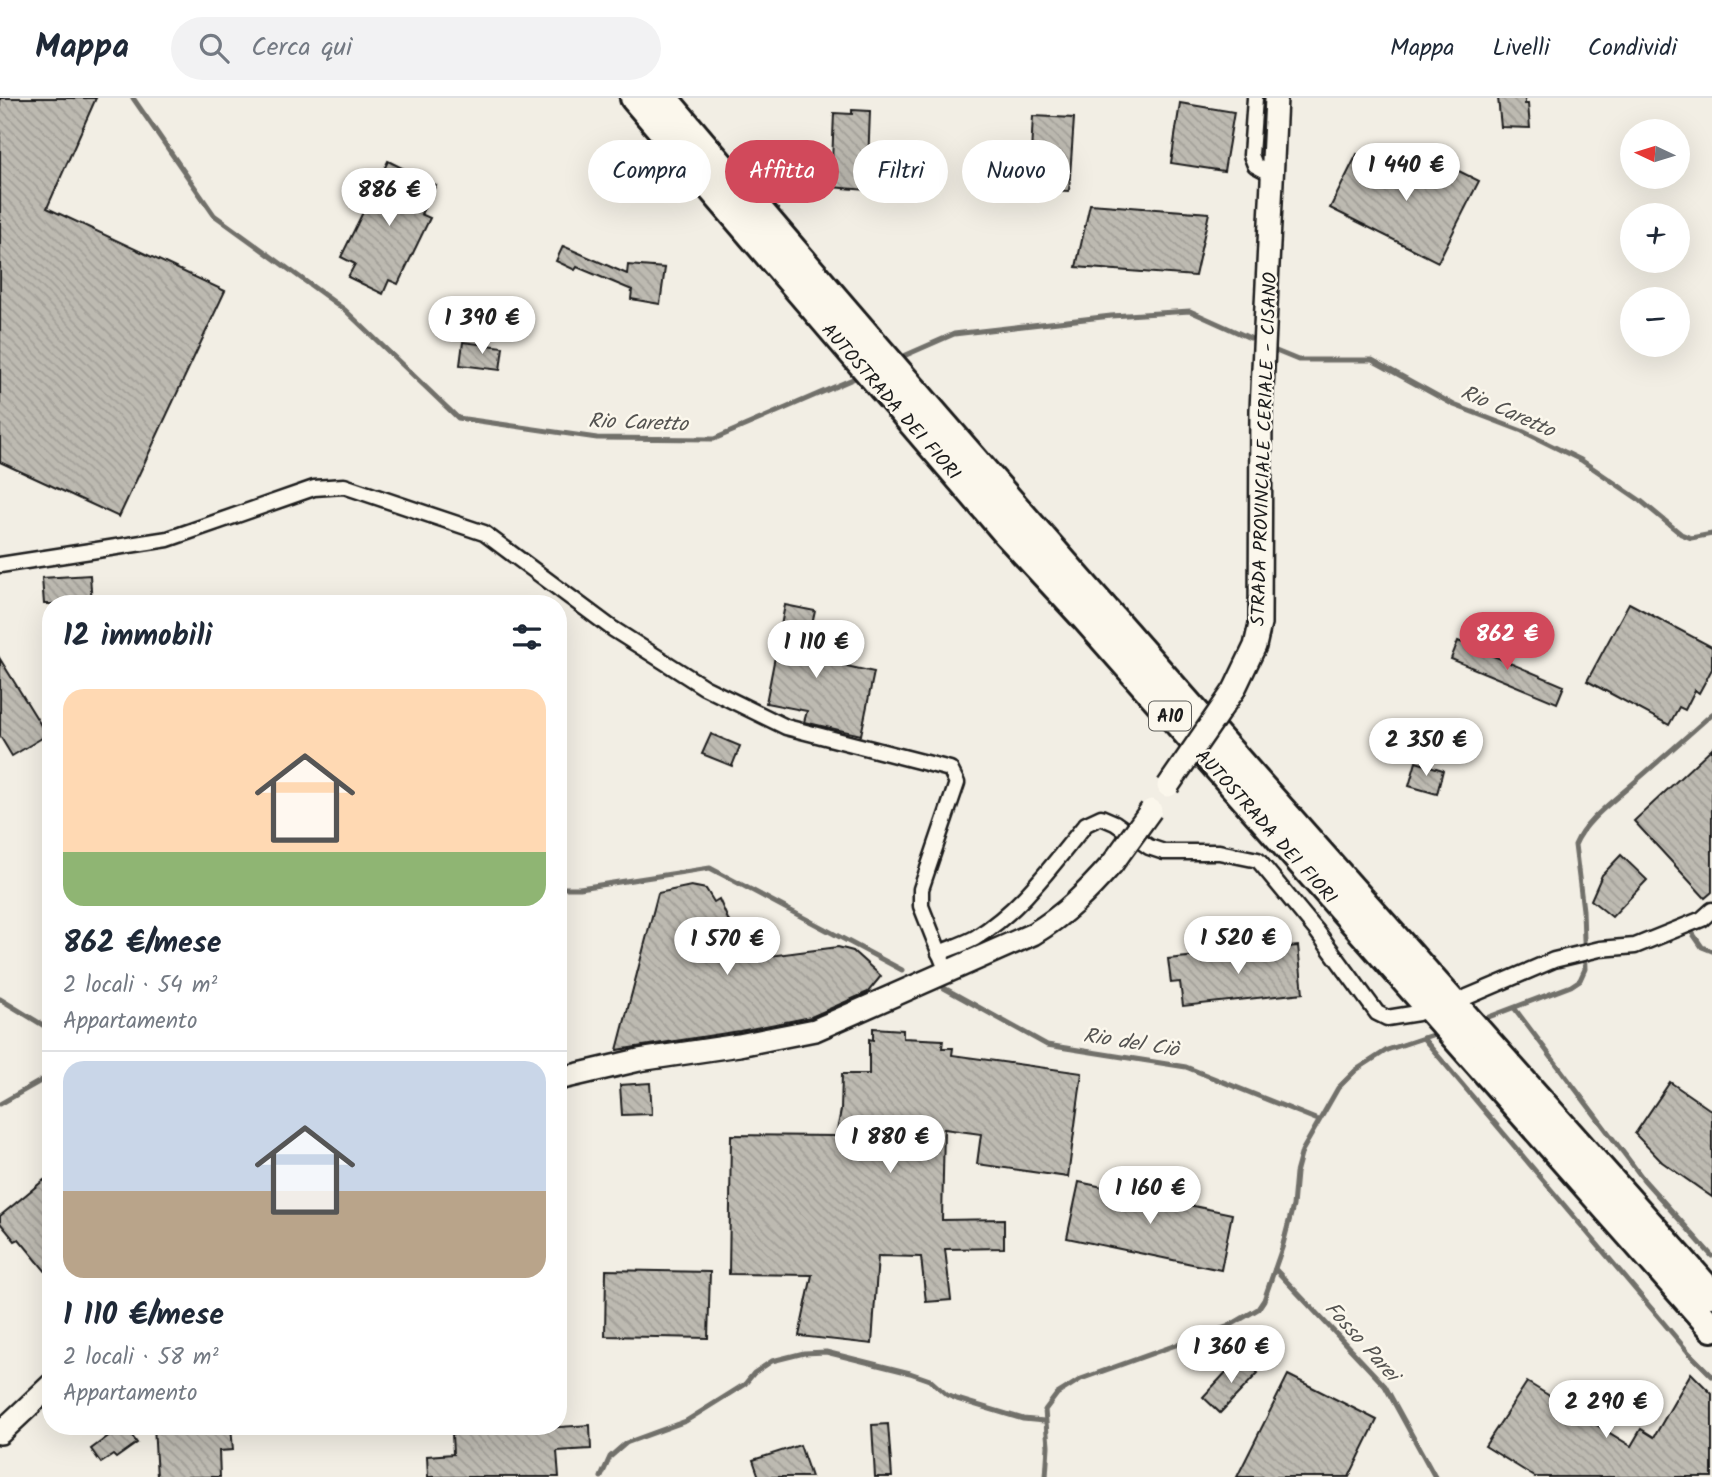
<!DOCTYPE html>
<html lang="it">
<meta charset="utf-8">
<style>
:root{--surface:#fff;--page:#f2f2f3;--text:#1f2937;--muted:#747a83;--line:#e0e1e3;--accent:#d1495b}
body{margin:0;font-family:Kalam,sans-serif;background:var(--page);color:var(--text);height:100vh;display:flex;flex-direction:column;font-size:26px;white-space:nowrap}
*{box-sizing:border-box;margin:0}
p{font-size:23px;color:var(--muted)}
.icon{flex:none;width:38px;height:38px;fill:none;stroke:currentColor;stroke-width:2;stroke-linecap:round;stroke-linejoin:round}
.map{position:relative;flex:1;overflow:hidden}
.panel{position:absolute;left:42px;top:497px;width:525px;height:840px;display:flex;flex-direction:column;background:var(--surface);border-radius:28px;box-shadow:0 7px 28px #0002}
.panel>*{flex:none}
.hud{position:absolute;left:588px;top:42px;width:665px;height:63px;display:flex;gap:14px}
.needle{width:46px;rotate:274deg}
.controls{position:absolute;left:1620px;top:21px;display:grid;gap:14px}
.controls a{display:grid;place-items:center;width:70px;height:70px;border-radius:50%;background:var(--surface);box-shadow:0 7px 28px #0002;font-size:35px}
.price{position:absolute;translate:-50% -60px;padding:0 16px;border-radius:24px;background:#fff;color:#222;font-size:23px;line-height:46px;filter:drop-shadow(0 2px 4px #0008)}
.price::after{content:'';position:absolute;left:50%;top:42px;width:21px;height:16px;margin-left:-10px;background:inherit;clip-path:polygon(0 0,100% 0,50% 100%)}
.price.active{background:var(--accent);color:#fff}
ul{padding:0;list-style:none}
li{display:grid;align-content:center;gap:14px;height:371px;padding:0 21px}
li+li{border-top:2px solid var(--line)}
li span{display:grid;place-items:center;height:217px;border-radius:21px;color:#555}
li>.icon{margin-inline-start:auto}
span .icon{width:126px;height:126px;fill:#fffc;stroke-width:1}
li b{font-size:30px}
h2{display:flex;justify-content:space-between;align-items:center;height:84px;padding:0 21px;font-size:30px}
.pill{padding:0 24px;border-radius:32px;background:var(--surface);box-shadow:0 7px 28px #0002;font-size:24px;line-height:63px}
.pill.active{background:var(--accent);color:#fff}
header{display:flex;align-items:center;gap:42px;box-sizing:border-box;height:98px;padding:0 35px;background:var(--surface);border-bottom:2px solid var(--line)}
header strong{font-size:33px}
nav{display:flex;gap:38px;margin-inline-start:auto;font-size:24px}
.search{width:490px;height:63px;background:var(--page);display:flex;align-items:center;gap:18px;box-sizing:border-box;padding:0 24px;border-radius:38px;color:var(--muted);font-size:26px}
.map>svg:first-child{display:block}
</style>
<header>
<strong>Mappa</strong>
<div class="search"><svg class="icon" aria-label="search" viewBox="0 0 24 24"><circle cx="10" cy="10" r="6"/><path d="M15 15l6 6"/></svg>Cerca qui</div>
<nav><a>Mappa</a><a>Livelli</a><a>Condividi</a></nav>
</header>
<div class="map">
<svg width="1712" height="1379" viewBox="0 0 1712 1379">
<defs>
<pattern id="building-back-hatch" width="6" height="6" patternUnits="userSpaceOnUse" patternTransform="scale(1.75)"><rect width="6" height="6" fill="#bdbab1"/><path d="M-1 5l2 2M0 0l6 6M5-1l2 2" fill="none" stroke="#a29f98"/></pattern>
</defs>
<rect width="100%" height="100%" fill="#f2eee4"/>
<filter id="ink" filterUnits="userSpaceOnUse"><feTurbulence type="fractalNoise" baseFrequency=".0143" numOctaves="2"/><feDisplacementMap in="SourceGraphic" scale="14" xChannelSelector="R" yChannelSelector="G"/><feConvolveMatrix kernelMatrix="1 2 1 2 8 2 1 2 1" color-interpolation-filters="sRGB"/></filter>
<g filter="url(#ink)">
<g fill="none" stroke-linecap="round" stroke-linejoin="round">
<g stroke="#716f6b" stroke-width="5">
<path d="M133,0L214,117L345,212L458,320L597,340L714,341L862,277"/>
<path d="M1276,253L1298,262H1372L1454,307L1522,333L1581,362L1641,403L1681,436L1691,440L1712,436"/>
<path d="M897,261L954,236L1111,218L1190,213L1250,240"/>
<path d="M558,790H580L710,770L902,872"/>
<path d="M1691,833L1702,849L1712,853"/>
<path d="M944,890L1047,947L1186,969L1318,1022"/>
<path d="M0,901L51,932"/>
<path d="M1515,911L1644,1082L1712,1158"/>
<path d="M1486,920L1571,888L1580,882L1585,871L1583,812L1575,747C1585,723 1611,705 1630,688C1658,664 1685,640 1712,616"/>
<path d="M1423,940L1689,1255L1712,1278"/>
<path d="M0,1006L51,977"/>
<path d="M1275,1171L1385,1288L1435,1379"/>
<path d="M601,1379L610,1359L626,1345L686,1323L745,1286L754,1275L772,1263L804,1255L826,1254L910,1275L930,1282L947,1297L957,1301L1023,1321L1044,1323"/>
<path d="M1046,1379L1048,1348L1045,1312L1057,1296L1081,1281L1229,1228L1258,1211L1264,1202L1282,1150L1293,1108L1296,1075L1302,1053L1338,990L1356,972L1387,952L1432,937"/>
</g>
</g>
<g fill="url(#building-back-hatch)" stroke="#1c1c1c" stroke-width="2">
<path d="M0,0H96L47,110L225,193L119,419L0,364Z"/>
<path d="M1498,0H1525V6H1528L1530,30L1501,29Z"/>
<path d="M1180,5L1234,14L1224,73L1171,65Z"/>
<path d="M852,12L870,13L867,92L831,89L834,15L852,16Z"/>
<path d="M1033,18L1074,20L1069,93L1029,91Z"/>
<path d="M1357,56L1399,77L1404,66L1421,75L1424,69L1440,77L1445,66L1479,83L1438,164L1330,110Z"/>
<path d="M388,63L436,87L421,116L430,120L398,186L389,182L383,196L348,179L355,166L341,159Z"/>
<path d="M1090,106L1209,115L1195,178L1076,169Z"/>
<path d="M563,148L627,176L628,167L665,170L660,206L631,201L632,192L577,169L575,172L556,163Z"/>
<path d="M463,244L503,249L500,272L460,267Z"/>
<path d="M90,477L92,506H44L42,480Z"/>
<path d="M1629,505L1712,549V571L1699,595L1695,592L1685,612L1679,609L1669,627L1587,583Z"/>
<path d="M785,507L815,513L805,559L874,574L861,637L804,624L807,613L766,605Z"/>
<path d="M1458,543L1564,588L1557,605L1451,561Z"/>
<path d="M0,561L47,637L12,658L0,638Z"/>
<path d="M711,636L740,648L732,668L702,656Z"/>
<path d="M1712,650V794L1705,800L1634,723Z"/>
<path d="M1416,664L1443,672L1437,696L1409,688Z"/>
<path d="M1621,757L1647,782L1612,819L1591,802L1602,777Z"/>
<path d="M691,788L706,791L714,804L719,801L734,835L757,843L762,859L838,849L853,853L881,878L868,894L811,919L740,933L617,952L658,795Z"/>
<path d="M1298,848L1303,895L1183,908L1180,884L1171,885L1168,861Z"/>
<path d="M873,930L903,932V940L943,942L942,950H953L952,957L1082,975L1068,1079L977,1066L981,1036L944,1031L942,1122L1004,1121V1150L945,1151L951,1202L926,1204L921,1159L878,1158L872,1246L799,1238L812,1177L729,1176L731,1037L836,1038L841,1012L842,976H869V941L873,942Z"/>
<path d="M1670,984L1712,1013V1099L1662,1064L1635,1036Z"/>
<path d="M650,985L652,1016L622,1017L620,987Z"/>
<path d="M44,1082L51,1090V1180L19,1141L15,1143L0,1125V1118Z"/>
<path d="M1079,1084L1232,1116L1221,1172L1067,1140Z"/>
<path d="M606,1172L710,1174L708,1240L605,1238Z"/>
<path d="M1241,1258L1258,1275L1220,1315L1203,1299Z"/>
<path d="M1691,1275L1712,1296V1379H1535L1485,1348L1527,1284L1631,1348L1641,1331L1654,1339Z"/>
<path d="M1288,1277L1377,1322L1349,1379H1237Z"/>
<path d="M888,1326L892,1379H875L872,1327Z"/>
<path d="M590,1327L591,1351L557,1353L559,1379H428L427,1358L453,1356L452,1336Z"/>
<path d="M122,1328H125L137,1345L116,1360L113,1357L101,1365L91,1351Z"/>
<path d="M154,1328H231L233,1352L219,1353L220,1379H157Z"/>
<path d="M800,1347L811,1379H759L753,1362Z"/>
</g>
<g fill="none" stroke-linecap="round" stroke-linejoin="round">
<defs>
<g id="street">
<path d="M1255,0L1251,57L1255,67L1272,76"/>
<path d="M0,467L168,441L314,390L344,388L484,435L613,531L704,589L786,629L950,671L957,685L921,791V808L947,874"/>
<path d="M939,855C951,850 964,846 975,840C1021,812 1052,767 1086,726L1101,719L1115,725L1149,749L1164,754H1219L1258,762L1316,832L1377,915L1387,920L1418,915"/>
<path d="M1467,899L1554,862L1600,851L1635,848L1702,821L1712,812"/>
</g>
<g id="secondary">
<path d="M1234,592L1255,548L1260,526L1261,312L1276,0"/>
<path d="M558,981L639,962L739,947L815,932L1033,836C1066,816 1087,794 1112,766"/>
<path d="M0,1335L51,1287"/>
</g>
<g id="highway">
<path d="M634,0L1008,437L1084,519L1712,1230"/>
<path d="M664,0C1006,405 1360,800 1712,1196"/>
</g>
</defs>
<use href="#street" stroke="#1c1c1c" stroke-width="19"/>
<use href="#secondary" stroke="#1c1c1c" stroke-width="26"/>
<use href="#highway" stroke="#1c1c1c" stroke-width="32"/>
<use href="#street" stroke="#fbf7ec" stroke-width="14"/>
<use href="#secondary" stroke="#fbf7ec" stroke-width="21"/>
<use href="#highway" stroke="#fbf7ec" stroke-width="26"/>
<defs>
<g id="secondary-bridge">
<path d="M1168,688L1234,592"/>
<path d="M1112,766L1151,712"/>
</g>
</defs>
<use href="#secondary-bridge" stroke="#1c1c1c" stroke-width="26" stroke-linecap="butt"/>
<use href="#secondary-bridge" stroke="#fbf7ec" stroke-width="21"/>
</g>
</g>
<g text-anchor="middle" stroke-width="5" stroke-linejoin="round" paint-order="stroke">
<rect fill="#fbf7ec" stroke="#5f5e5a" stroke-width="2" x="1149" y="603.5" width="42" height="29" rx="5"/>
<g font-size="18" font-weight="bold" fill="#1c1c1c">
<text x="1170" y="624">A10</text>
</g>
<g font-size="19" fill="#1c1c1c" stroke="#fbf7ec">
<text transform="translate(892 303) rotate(49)" y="7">AUTOSTRADA DEI FIORI</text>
<text transform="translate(1263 351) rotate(-88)" y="7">STRADA PROVINCIALE CERIALE - CISANO</text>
<text transform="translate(1267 728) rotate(48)" y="7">AUTOSTRADA DEI FIORI</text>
</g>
<g font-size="21" font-style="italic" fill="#545351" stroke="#fbf7ec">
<text transform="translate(1508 313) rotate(24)" y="7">Rio Caretto</text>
<text transform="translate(638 324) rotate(2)" y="7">Rio Caretto</text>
<text transform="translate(1131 944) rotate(9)" y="7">Rio del Ciò</text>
<text transform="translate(1362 1243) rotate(48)" y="7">Fosso Parei</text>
</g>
</g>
</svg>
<div class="controls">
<a><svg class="needle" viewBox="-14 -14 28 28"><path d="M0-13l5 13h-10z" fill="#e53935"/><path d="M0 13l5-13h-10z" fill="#747a83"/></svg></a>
<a>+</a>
<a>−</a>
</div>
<b class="price" style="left:1406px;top:105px">1 440 €</b>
<b class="price" style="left:389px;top:130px">886 €</b>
<b class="price" style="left:482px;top:258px">1 390 €</b>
<b class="price active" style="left:1507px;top:574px">862 €</b>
<b class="price" style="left:816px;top:582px">1 110 €</b>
<b class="price" style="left:1426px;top:680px">2 350 €</b>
<b class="price" style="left:1238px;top:878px">1 520 €</b>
<b class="price" style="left:727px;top:879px">1 570 €</b>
<b class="price" style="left:890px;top:1077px">1 880 €</b>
<b class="price" style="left:1150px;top:1128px">1 160 €</b>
<b class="price" style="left:1231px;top:1287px">1 360 €</b>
<b class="price" style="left:1606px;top:1342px">2 290 €</b>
<div class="hud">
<a class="pill">Compra</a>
<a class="pill active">Affitta</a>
<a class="pill">Filtri</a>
<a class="pill">Nuovo</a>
</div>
<section class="panel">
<h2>12 immobili<svg class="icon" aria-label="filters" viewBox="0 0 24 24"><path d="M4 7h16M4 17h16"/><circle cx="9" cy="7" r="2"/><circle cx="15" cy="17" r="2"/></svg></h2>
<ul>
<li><span style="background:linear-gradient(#ffd9b3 75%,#8fb573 0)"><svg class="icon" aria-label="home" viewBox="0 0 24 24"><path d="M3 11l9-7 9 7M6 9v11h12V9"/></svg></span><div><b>862 €/mese</b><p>2 locali · 54 m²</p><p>Appartamento</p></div></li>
<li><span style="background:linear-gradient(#c9d6e8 60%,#b9a48a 0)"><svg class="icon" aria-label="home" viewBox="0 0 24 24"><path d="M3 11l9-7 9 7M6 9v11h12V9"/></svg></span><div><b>1 110 €/mese</b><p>2 locali · 58 m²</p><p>Appartamento</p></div></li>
</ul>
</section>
</div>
